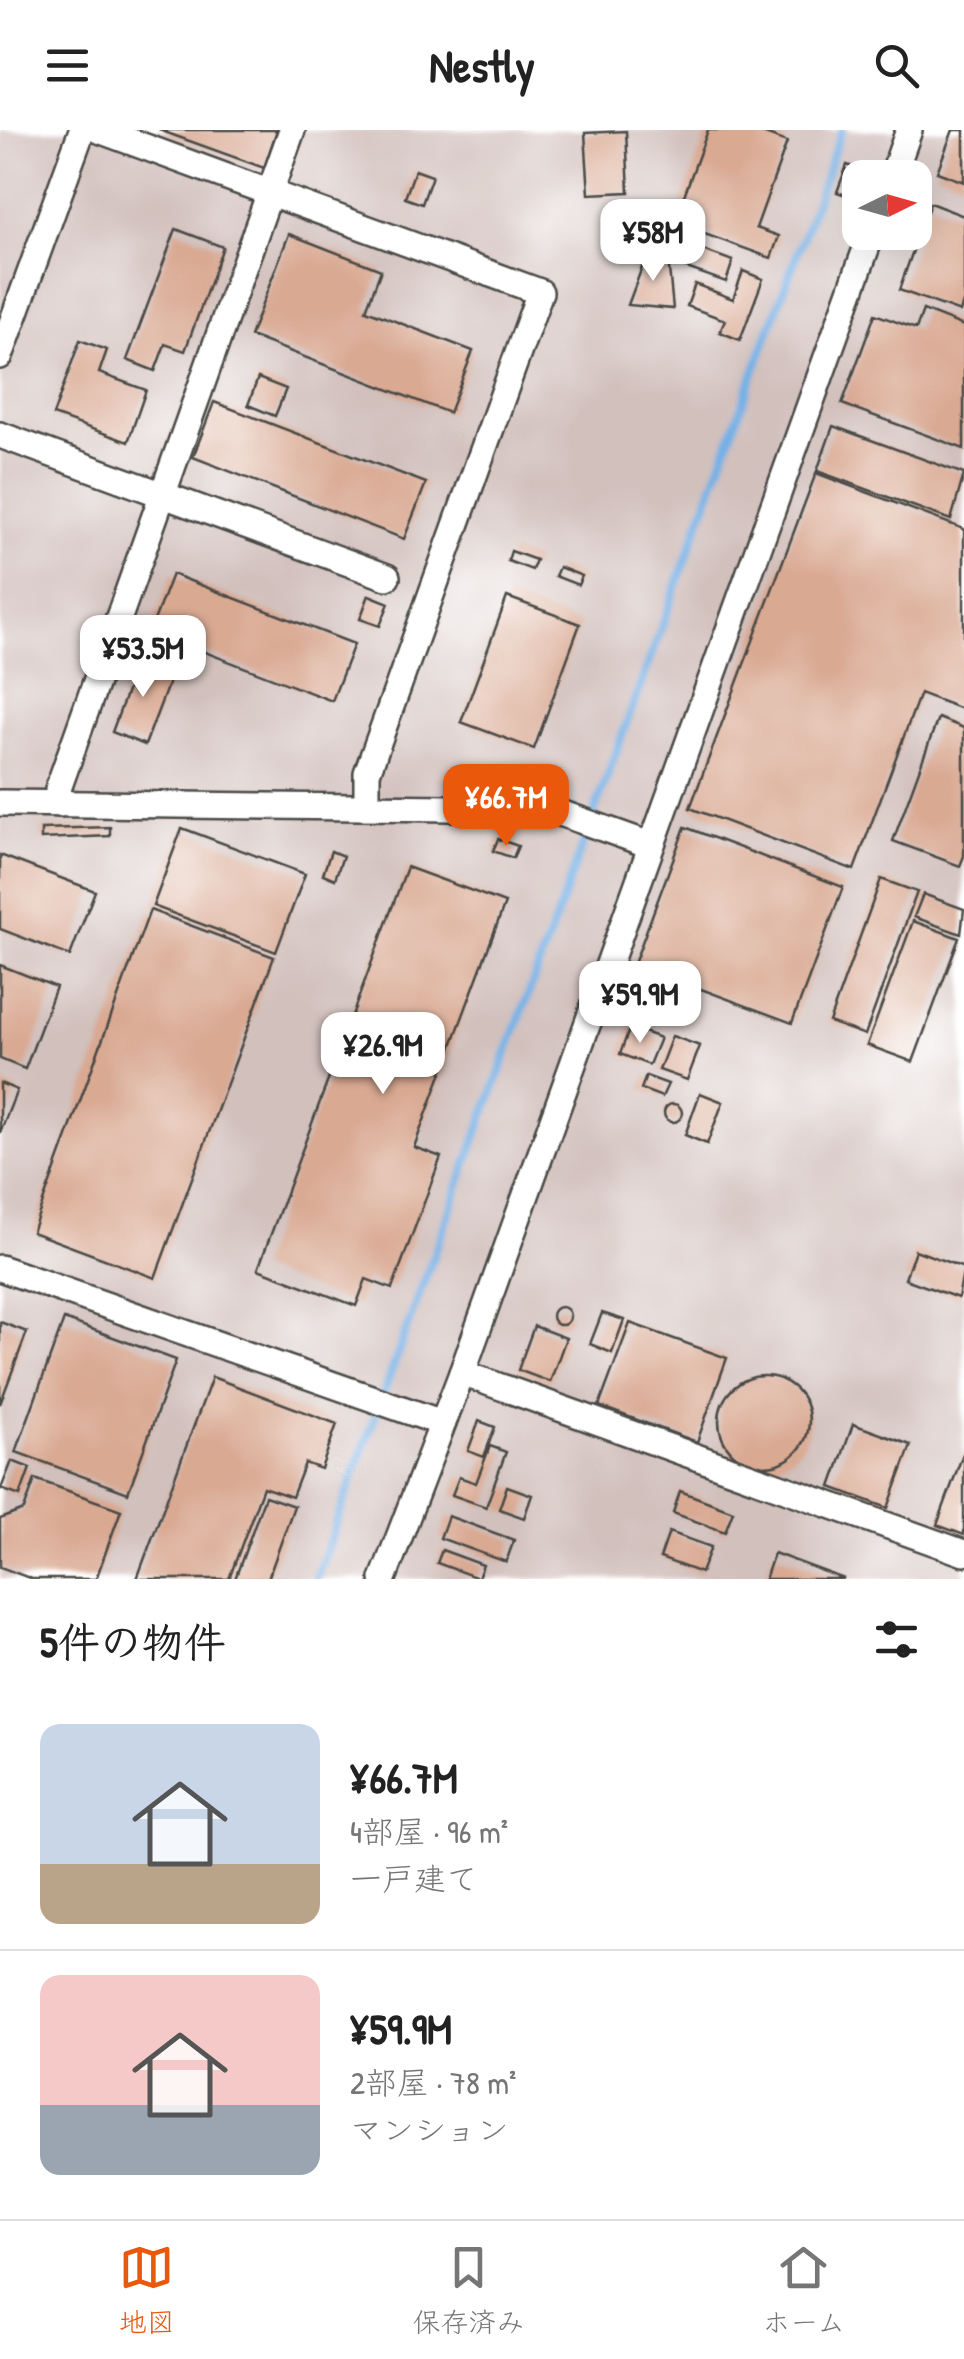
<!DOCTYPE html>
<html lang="ja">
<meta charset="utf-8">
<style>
:root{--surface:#fff;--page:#f6f6f6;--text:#222;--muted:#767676;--line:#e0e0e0;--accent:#ea580c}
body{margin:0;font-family:"Patrick Hand","Klee One",sans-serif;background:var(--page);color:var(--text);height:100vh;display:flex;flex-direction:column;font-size:38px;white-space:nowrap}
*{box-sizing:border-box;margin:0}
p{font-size:32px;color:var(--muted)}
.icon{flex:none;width:55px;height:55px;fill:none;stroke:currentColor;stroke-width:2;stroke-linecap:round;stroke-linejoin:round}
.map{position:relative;height:1449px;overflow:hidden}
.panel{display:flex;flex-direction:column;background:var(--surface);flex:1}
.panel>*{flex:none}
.needle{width:65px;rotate:85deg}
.controls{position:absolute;left:842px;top:30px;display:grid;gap:20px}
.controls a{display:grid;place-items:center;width:90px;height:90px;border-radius:20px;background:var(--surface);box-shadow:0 10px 40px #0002;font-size:50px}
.price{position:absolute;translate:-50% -85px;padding:0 22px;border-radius:20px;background:#fff;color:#222;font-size:32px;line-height:65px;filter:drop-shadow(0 2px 5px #0008)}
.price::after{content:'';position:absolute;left:50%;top:60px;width:30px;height:22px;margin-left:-15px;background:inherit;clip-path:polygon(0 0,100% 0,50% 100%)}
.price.on{background:var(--accent);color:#fff}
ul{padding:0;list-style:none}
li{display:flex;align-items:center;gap:30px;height:250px;padding:0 40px}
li+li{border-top:2px solid var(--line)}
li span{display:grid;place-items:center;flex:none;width:280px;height:200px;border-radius:20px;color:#555}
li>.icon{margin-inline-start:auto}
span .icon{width:120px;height:120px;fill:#fffc;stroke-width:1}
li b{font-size:42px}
h2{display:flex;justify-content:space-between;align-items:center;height:120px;padding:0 40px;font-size:42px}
header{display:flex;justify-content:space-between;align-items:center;height:130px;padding:0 40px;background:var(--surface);font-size:45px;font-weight:700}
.tab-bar{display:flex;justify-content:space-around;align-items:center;height:140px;border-top:2px solid var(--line);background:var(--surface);font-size:28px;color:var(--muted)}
.tab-bar a{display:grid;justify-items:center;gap:5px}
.tab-bar .on{color:var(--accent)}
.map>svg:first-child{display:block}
</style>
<header><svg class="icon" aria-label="menu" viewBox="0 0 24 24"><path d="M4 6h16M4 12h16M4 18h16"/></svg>Nestly<svg class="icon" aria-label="search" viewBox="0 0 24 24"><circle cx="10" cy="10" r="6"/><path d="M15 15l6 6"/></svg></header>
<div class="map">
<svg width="964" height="1449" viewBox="0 0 964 1449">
<rect width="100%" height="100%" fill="#fff"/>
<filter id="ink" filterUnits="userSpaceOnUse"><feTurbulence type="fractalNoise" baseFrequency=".01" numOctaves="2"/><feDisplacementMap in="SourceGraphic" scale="20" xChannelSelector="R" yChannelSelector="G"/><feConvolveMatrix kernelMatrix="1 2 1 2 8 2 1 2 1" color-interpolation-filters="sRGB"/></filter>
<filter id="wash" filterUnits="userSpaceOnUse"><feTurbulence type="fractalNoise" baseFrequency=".0048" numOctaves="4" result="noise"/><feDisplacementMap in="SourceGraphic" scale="40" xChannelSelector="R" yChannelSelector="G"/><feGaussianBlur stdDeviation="2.25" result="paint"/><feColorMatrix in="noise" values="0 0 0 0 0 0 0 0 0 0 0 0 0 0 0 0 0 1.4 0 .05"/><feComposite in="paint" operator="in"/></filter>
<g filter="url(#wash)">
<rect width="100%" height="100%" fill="#f4edd9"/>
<path fill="#d1c0bc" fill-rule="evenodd" d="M0,0H964V1449H0ZM860,48H915V102H860Z"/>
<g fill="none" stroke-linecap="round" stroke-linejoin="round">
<path stroke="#74b1e6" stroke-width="8" d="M316,1449L842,0"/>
</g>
<g id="blocks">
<g fill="#d9a992">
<path d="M159,0H277L264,38Z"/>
<path d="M708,0H754L787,12L756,98L779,106L771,128L674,93Z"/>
<path d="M953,0H964V52L937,42Z"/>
<path d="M626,1L629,62L589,64L585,3Z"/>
<path d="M847,35L881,47L860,48V70L837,62Z"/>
<path d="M415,40L432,46L422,74L405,68Z"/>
<path d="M930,73L964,86V170L960,182L899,160Z"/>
<path d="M626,94L653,104L648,117L622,108Z"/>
<path d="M176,99L223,117L185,221L165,214L155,241L127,230Z"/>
<path d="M289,104L381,140L366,180L473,221L449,283L250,206Z"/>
<path d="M686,114L733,131L726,152L678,135Z"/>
<path d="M648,121L668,128L673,179L628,175Z"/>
<path d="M743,141L763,149L740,210L720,202L725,190L687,176L695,154L733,169Z"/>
<path d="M923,180L964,196V319L842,274L875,184L916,199Z"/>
<path d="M80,210L107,220L99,243L146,260L128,312L53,285Z"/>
<path d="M258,248L286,259L275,286L248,275Z"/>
<path d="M214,272L426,353L404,409L193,327Z"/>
<path d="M833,296L964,344L951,390L817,341Z"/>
<path d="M816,343L964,399V580L920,563L854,740L690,678Z"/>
<path d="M511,421L536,430L532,440L508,431Z"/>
<path d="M559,437L582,446L578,455L555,446Z"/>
<path d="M172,444L354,514L332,571L150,501Z"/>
<path d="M369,465L389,473L380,496L360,489Z"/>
<path d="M507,467L580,494L534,619L461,592Z"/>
<path d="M140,526L174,539L145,615L112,602Z"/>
<path d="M938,588L964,598V726L960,736L893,711Z"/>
<path d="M110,697V706L41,709V699Z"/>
<path d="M685,697L843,757L792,893L634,834Z"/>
<path d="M182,698L305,744L276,822L153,776Z"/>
<path d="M498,709L518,716L513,728L493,721Z"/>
<path d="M331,721L343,726L335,749L323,744Z"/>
<path d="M0,725L95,761L70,826L0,799Z"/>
<path d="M407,737L505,773L414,1017L441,1027L392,1159L366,1149L356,1176L258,1139Z"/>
<path d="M881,749L917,762L865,905L829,892Z"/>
<path d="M923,764L964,779L961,804L914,787Z"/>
<path d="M150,780L274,827L155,1148L32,1102Z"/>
<path d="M913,791L959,808L913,932L867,915Z"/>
<path d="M0,835L56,857L25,939L0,929Z"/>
<path d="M630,897L660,908L649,935L620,924Z"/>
<path d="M672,906L700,916L687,950L659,940Z"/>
<path d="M646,946L668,954L662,967L641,959Z"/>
<path d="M0,953L17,960L0,1003Z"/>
<path d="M700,963L723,972L707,1014L685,1005Z"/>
<circle cx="673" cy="983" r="9"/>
<path d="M915,1120L964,1138L958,1168L905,1149Z"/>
<circle cx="561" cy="1186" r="9"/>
<path d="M602,1183L624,1190L612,1223L590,1214Z"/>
<path d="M64,1189L176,1230L128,1363L16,1322Z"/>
<path d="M0,1192L27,1202L0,1274Z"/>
<path d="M630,1193L727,1228L697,1312L599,1276Z"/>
<path d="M534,1196L566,1208L550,1252L518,1240Z"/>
<circle cx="764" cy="1291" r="45"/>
<path d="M212,1247L337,1294L321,1339L305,1333L292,1367L263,1357L229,1449H137Z"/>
<path d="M479,1291L495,1297L484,1327L468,1321Z"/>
<path d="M853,1294L911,1315L888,1378L831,1357Z"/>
<path d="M490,1316L506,1322L486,1377L452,1365L459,1347L476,1353Z"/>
<path d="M964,1321V1405L937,1395Z"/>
<path d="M12,1331L30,1338L20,1366L1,1359Z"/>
<path d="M35,1349L121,1380L96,1449H32L0,1437V1389L24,1380Z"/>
<path d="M507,1356L532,1365L524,1388L499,1379Z"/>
<path d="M680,1361L733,1381L725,1402L673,1383Z"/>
<path d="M265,1366L294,1376L268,1449H235Z"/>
<path d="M448,1386L514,1410L506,1432L440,1408Z"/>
<path d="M669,1402L711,1417L701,1443L660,1428Z"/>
<path d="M442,1420L483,1435L478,1448L437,1433Z"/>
<path d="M774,1423L844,1449H765Z"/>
</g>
</g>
</g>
<g filter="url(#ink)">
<use href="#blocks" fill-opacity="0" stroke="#494845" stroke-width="2.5"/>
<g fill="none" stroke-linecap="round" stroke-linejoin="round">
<defs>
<g id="minor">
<path d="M99,0L540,162L367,643V676"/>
<path d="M892,48L909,0"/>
<path d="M0,226L82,0"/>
<path d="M0,305L387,447"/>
<path d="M0,673L549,679L650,715"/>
<path d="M59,674L58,659L292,0"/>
<path d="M0,1138L442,1293"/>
<path d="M462,1243L964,1423"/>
<path d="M383,1449L462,1243L872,102"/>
</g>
</defs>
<use href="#minor" stroke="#494845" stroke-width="30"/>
<use href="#minor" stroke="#fff" stroke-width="25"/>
</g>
</g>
</svg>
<div class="controls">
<a><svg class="needle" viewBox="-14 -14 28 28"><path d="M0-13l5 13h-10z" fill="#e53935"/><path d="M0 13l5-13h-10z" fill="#767676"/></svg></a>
</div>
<b class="price" style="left:653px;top:154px">¥58M</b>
<b class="price" style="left:143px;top:570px">¥53.5M</b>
<b class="price on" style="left:506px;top:719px">¥66.7M</b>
<b class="price" style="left:640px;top:916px">¥59.9M</b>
<b class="price" style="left:383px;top:967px">¥26.9M</b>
</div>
<section class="panel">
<h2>5件の物件<svg class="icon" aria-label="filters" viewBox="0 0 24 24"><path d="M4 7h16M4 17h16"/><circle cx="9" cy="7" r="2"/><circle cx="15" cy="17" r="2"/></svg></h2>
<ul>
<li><span style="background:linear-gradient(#c9d6e8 70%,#b9a48a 0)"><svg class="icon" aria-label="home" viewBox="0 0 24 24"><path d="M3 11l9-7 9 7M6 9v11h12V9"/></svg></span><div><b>¥66.7M</b><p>4部屋 · 96 m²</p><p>一戸建て</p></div></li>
<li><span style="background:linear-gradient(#f6c9c9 65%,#9aa5b1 0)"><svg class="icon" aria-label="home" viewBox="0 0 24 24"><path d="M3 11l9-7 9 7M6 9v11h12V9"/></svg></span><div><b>¥59.9M</b><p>2部屋 · 78 m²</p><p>マンション</p></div></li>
</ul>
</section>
<nav class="tab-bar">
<a class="on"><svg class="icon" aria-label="map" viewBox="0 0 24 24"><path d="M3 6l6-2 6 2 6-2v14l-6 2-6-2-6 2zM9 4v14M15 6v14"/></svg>地図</a>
<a><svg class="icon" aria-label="saved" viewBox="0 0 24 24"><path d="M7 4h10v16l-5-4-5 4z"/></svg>保存済み</a>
<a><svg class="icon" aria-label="home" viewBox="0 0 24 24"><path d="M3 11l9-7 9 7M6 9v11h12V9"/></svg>ホーム</a>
</nav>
